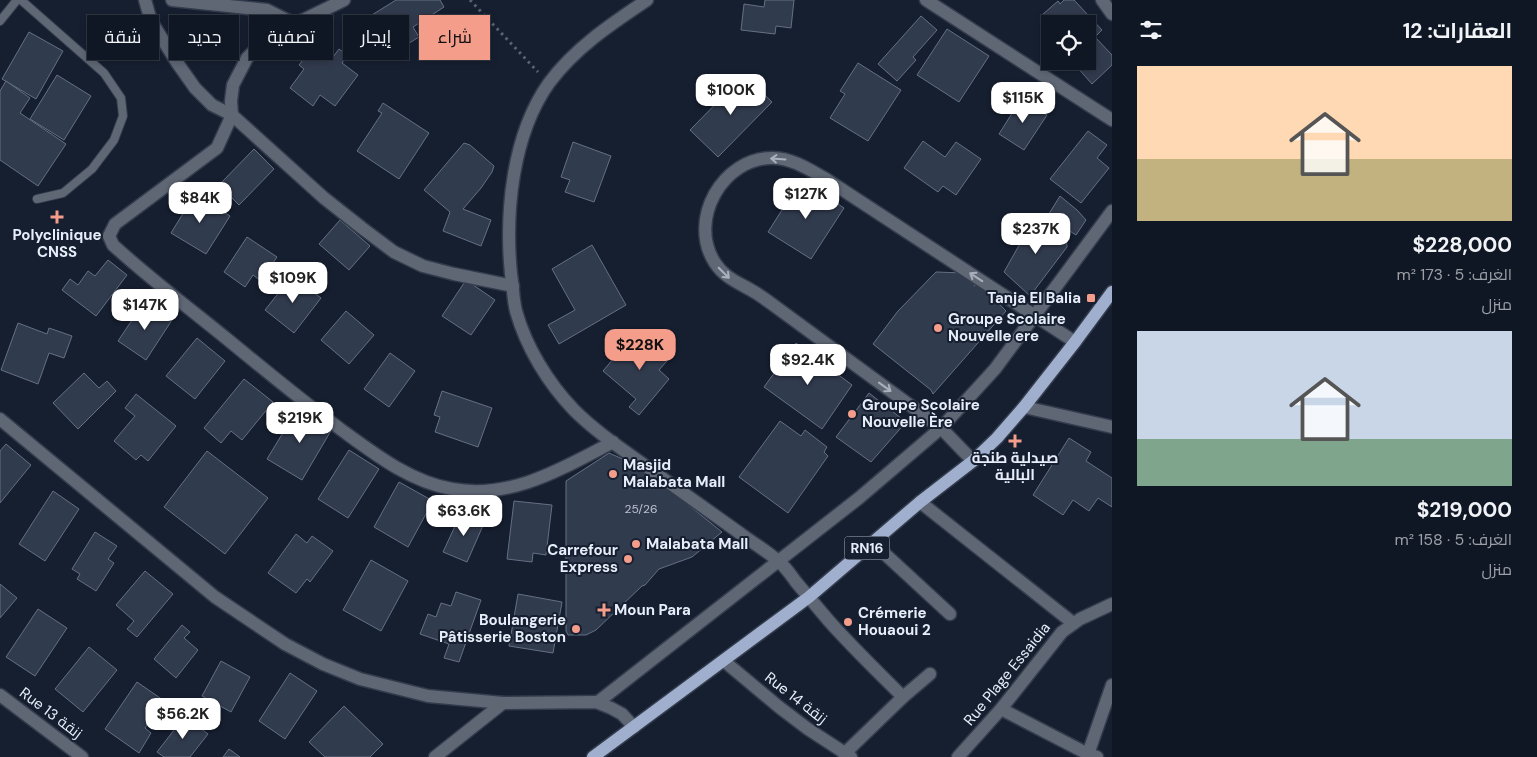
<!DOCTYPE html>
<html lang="ar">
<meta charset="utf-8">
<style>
:root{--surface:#101724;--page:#19202c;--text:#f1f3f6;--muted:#9c9fa6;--line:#303641;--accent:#f49d8b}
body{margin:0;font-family:"DM Sans",Cairo,sans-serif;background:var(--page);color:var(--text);direction:rtl;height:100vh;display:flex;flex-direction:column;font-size:19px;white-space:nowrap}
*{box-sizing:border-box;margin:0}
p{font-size:16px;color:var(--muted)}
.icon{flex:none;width:28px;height:28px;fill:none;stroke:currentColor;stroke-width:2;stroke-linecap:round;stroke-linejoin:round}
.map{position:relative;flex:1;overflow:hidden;direction:ltr}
.panel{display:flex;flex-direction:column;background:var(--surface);width:425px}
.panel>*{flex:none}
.banner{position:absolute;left:15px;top:15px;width:475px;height:45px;direction:rtl;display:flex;gap:10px}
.tools{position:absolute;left:1041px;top:15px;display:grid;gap:10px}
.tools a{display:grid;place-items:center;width:55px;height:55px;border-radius:0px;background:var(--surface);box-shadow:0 2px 8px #0003,0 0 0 1px var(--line);font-size:25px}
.price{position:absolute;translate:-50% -42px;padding:0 11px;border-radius:10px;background:#fff;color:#222;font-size:16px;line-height:32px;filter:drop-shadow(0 1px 2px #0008)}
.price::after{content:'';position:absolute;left:50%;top:30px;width:15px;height:11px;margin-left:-8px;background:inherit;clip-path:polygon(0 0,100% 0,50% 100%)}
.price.current{background:var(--accent);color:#111}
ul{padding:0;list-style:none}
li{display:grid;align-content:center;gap:10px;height:265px;padding:0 25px}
li span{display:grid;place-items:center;height:155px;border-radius:0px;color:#555}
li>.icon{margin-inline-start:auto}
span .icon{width:90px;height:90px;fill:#fffc;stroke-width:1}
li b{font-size:21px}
h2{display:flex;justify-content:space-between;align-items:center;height:60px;padding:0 25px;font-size:21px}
.chip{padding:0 18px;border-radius:0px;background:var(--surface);box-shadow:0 2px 8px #0003,0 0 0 1px var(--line);font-size:18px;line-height:45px}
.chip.current{background:var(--accent);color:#111}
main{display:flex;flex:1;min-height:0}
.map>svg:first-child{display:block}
</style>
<main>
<section class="panel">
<h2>العقارات: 12<svg class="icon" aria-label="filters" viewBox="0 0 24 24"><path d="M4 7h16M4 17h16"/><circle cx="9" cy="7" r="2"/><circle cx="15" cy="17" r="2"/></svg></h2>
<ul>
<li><span style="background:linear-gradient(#ffd9b3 60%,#c2b280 0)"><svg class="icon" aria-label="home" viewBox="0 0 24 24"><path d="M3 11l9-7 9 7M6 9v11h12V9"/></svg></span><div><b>$228,000</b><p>الغرف: 5 · 173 m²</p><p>منزل</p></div></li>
<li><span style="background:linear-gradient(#c9d6e8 70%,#7fa58c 0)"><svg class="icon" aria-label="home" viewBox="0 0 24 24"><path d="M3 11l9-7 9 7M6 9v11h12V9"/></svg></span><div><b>$219,000</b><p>الغرف: 5 · 158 m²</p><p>منزل</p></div></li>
</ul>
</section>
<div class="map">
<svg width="1112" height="757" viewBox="0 0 1112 757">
<rect width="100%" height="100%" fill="#161f30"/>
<g fill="#313b4e" stroke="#647084">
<path d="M396,0H440L444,7L413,27L419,37L406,45L398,33L374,48L359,23Z"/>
<path d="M765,0H794L791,28L776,26L775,34L741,30L744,4L764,7Z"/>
<path d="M1064,0H1074L1102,30L1095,37L1112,55V65L1092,84L1076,66L1071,71L1062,61H1088V24H1050L1042,15L1058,1L1060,4Z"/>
<path d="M921,16L937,30L913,57L916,60L897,81L878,64Z"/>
<path d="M947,29L989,56L959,102L917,75Z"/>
<path d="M29,32L63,51L36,99L2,79Z"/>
<path d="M312,48L330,61L339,49L347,55L342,63L358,75L335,106L320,95L313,106L290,88L304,69L299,65Z"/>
<path d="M858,63L901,90L868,141L830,118L845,94L840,91Z"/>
<path d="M57,75L91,96L64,140L30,119Z"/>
<path d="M744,75L772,102L718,157L690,130Z"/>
<path d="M6,81L30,98L20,113L66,144L38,186L0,160V91Z"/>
<path d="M1021,99L1047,115L1024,150L999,134Z"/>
<path d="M383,103L429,133L399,179L357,151L382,113L378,111Z"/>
<path d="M1088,131L1107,145L1097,158L1109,168L1081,203L1050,179Z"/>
<path d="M923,141L945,157L956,142L981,159L956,195L943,186L938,192L904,168Z"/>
<path d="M573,142L611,156L594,202L565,192L570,180L561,177Z"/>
<path d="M464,143L470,145L494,166L492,172L481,188L463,209L491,220L481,246L443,231L450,212L424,190Z"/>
<path d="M254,149L274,169L239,205L219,185Z"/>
<path d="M801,180L844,208L811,259L768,232Z"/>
<path d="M195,194L230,216L206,254L171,233Z"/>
<path d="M1060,196L1077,210L1086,220L1076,235L1047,217Z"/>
<path d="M1035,217L1066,234L1067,247L1030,296L1004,272Z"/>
<path d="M340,220L370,246L349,270L319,244Z"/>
<path d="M247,237L277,257L261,281L253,275L245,287L224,272Z"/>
<path d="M592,245L626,305L559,344L548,325L575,310L552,269Z"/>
<path d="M108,260L127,275L96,316L62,290L70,279L78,285L88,271L95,276Z"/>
<path d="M936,272L964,273L975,283L974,286L979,283L1006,311L933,394L931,390L873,344L898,311Z"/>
<path d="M292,276L321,298L294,333L265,310Z"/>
<path d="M466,280L495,300L471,335L442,316Z"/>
<path d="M144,302L172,320L146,360L118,341Z"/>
<path d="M346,311L374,335L349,364L321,340Z"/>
<path d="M18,323L47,334L49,328L72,336L64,358L49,353L38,384L1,370Z"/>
<path d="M634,334L648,347L655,338L673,354L659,370L669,379L639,415L629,407L636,399L603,371Z"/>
<path d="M197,338L225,361L195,399L166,376Z"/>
<path d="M796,343L852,385L822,429L764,387Z"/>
<path d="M390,353L415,371L389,407L364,389Z"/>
<path d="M84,373L99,388L107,381L116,391L78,429L53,403Z"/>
<path d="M244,379L273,402L242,440L231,431L221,443L204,428Z"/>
<path d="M442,391L492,408L478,447L435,432L440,417L434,415Z"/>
<path d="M869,393L906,422L871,462L836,437Z"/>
<path d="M136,394L176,426L148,461L141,455L136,460L114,441L135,416L125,408Z"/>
<path d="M298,408L332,429L302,480L267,459Z"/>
<path d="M780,421L801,436L805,430L827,447L824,452L828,456L788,513L739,477Z"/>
<path d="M1069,438L1091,452L1086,461L1112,478V507L1098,498L1089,511L1073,500L1063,515L1033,495Z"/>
<path d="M6,444L31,465L0,503V451Z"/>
<path d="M349,450L379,469L348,518L318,499Z"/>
<path d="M207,451L268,498L225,554L164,507Z"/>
<path d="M609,453L634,464L666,487L722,532L692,557L659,569L645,585L642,586L596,630L586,635H568L566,631V481Z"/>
<path d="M399,482L433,501L408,547L374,527Z"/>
<path d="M53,491L79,509L45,561L19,544Z"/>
<path d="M514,501L552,505L546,555L533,553L532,562L507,559Z"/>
<path d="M462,511L485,521L467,562L443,552Z"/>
<path d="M95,532L117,546L108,559L114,563L96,591L77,579L80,574L72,569Z"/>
<path d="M296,534L307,543L312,536L333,551L310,582L307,579L296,593L268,573Z"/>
<path d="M371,560L408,581L381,631L343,610Z"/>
<path d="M145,571L173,594L137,637L127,629L134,621L116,605Z"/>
<path d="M0,584L17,598L0,618Z"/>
<path d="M456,592L481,600L459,662L444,658L449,644L420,634L428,614L436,617L441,603L451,606Z"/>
<path d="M518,594L562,602L553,653L509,646Z"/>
<path d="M38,609L67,628L35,676L6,657Z"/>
<path d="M182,625L190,632L184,638L198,650L176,678L154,659Z"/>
<path d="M89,647L117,670L83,712L55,689Z"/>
<path d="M221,661L250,677L231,712L202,696Z"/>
<path d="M290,673L317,691L285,739L259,721Z"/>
<path d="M137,682L163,700L145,728L151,733L139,753L105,729Z"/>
<path d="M344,706L383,744L370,757H325L309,742Z"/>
<path d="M185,716L208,734L190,757H164L157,752Z"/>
<path d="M229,749L240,757H223Z"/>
</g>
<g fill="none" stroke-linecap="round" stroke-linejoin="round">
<defs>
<g id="lane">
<path d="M21,0L104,73L121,98L123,116L114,140L92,169L63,193L37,199"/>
<path d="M0,21L17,0"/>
</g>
<g id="street">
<path d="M145,0L151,21L178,64L195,88L212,105L232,115L324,198L362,228L394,252L423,266L454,274L513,286"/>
<path d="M172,0L267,10L295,24L344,0"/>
<path d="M647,0C611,24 575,48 549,83C512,135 505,213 511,274C513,286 513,299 516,311C526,347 548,383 574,410C596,432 622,449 647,467C678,489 709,511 741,534C753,543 767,551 778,561C785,566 791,575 796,582C807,595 818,608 829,621C852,647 878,672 903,697"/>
<path d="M926,0L1112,120"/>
<path d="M1102,0L1112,14"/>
<path d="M295,24L265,40L247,58L233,85L231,101L232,115L217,148L115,224L109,236L113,245C149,278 189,308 227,339C265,370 303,402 343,431C376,455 411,482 452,489C511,500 563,468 613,442"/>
<path d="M1024,407L1112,427"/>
<path d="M0,419L215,597L285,644L323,664L360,679L428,696L503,703L596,702L611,708L622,714L634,727"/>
<path d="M973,461L941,428L776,307C768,301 760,295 751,290C737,282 724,277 715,263C687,220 723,157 773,158C792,158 810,170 826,179L1075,342"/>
<path d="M920,502L1073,623"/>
<path d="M873,543L950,614"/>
<path d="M724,661L779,707L808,729L851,757"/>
<path d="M0,695L82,757"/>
<path d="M598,702L859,498L941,428L995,369L1112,211"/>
<path d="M1001,709L1088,754L1097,757"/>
<path d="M844,754L903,697L930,674"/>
<path d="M435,757L503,703"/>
<path d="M958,757L1001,709L1062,632L1080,619L1112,604"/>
<path d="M1087,757L1112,685"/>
</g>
<path id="primary" d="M593,757L809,597L920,502L973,461L997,438L1024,407L1075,342L1112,292"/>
</defs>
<use href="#lane" stroke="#333c4c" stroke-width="10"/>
<use href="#street" stroke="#333c4c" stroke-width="15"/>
<use href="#primary" stroke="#333c4c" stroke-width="15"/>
<path stroke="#5b6373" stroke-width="3" stroke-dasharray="2.5 4" stroke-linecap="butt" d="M470,0L538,72"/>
<use href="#lane" stroke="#5f6775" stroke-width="8"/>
<use href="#street" stroke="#5f6775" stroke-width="12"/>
<use href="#primary" stroke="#9fafcd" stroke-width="12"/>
</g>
<defs><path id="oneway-shaft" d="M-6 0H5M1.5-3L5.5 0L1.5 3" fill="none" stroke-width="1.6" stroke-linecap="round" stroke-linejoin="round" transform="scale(1.25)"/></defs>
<g stroke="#aab1be">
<use href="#oneway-shaft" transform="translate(778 159) rotate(-176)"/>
<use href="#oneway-shaft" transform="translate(724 273) rotate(45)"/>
<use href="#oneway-shaft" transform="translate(976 277) rotate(-147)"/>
<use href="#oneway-shaft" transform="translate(885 387) rotate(36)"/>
</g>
<g fill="#f49d8b" stroke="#161f30" stroke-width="2">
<path d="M54.5 209.5h5v5h5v5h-5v5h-5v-5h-5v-5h5z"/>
<rect x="1086" y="293" width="10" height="10" rx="2.5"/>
<circle cx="938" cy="328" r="5"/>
<circle cx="852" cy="414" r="5"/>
<path d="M1012.5 433.5h5v5h5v5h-5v5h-5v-5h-5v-5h5z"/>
<circle cx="613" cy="474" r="5"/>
<circle cx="636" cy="544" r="5"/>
<circle cx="628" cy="559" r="5"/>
<path d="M601.5 602.5h5v5h5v5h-5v5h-5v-5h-5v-5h5z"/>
<circle cx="848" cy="622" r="5"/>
<circle cx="576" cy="629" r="5"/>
</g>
<g text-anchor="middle" stroke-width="4" stroke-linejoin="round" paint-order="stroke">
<g font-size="12" fill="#bac1cf">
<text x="641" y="513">25/26</text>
</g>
<rect fill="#161f30" stroke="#a8b0bd" stroke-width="1" x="844.5" y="536.5" width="45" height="23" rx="4"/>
<g font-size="14" font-weight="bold" fill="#e7eefa">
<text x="867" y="553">RN16</text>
</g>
<g font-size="15" font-weight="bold" fill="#e7eefa" stroke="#161f30" text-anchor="start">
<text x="57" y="240" text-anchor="middle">Polyclinique<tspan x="57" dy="17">CNSS</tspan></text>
<text x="1081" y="303" text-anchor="end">Tanja El Balia</text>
<text x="948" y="324">Groupe Scolaire<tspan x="948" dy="17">Nouvelle ere</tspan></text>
<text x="862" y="410">Groupe Scolaire<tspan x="862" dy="17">Nouvelle Ère</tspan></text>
<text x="1015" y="463" text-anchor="middle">صيدلية طنجة<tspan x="1015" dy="17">البالية</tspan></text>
<text x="623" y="470">Masjid<tspan x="623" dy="17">Malabata Mall</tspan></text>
<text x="646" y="549">Malabata Mall</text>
<text x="618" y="555" text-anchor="end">Carrefour<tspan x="618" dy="17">Express</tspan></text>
<text x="614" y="615">Moun Para</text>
<text x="858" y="618">Crémerie<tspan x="858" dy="17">Houaoui 2</tspan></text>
<text x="566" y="625" text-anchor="end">Boulangerie<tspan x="566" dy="17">Pâtisserie Boston</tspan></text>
</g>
<g font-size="15" fill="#e7eefa" stroke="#161f30">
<text transform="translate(1007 674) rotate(-51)" y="5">Rue Plage Essaidia</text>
<text transform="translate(796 698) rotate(38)" y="5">Rue 14 زنقة</text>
<text transform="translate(51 713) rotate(37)" y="5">Rue 13 زنقة</text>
</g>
</g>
</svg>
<div class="tools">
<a><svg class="icon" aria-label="locate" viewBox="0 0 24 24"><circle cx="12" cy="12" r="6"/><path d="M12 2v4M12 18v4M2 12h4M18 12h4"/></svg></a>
</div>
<b class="price" style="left:731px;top:116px">$100K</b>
<b class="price" style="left:1023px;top:124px">$115K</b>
<b class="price" style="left:806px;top:220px">$127K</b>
<b class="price" style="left:200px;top:224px">$84K</b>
<b class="price" style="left:1036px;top:255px">$237K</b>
<b class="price" style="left:293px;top:304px">$109K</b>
<b class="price" style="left:145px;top:331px">$147K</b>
<b class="price current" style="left:640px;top:371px">$228K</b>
<b class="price" style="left:808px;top:386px">$92.4K</b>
<b class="price" style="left:300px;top:444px">$219K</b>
<b class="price" style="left:464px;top:537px">$63.6K</b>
<b class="price" style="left:183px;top:740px">$56.2K</b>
<div class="banner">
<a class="chip current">شراء</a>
<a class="chip">إيجار</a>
<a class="chip">تصفية</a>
<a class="chip">جديد</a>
<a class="chip">شقة</a>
</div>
</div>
</main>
